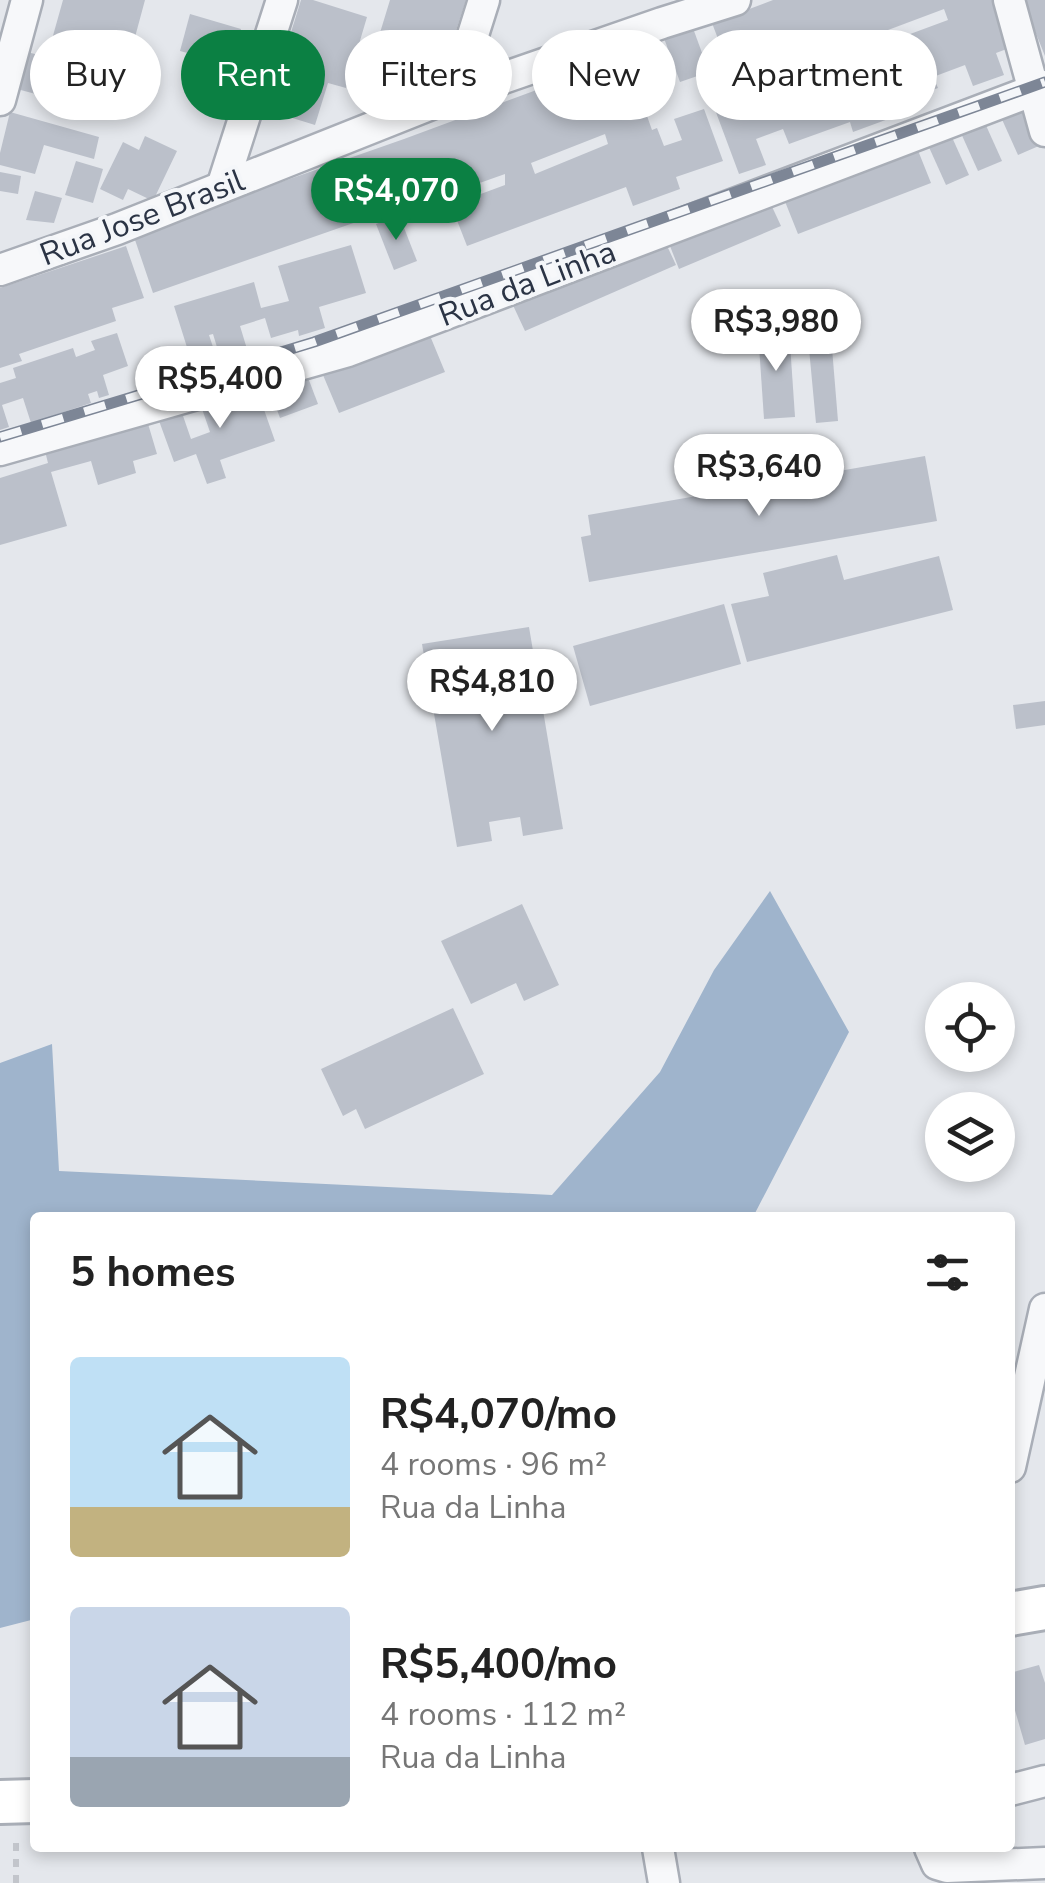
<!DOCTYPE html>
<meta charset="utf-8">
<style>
:root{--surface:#fff;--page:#f2f2f2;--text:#222;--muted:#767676;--accent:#0b8043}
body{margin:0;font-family:"Nunito Sans",sans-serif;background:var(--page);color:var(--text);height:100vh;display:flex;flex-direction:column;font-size:38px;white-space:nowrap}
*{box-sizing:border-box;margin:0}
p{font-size:32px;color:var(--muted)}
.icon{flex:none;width:55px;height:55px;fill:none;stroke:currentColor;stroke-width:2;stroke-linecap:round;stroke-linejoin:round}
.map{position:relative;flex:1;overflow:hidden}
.sheet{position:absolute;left:30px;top:1212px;width:985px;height:640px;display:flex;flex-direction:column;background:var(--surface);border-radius:10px;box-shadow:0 5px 15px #0003}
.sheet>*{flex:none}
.banner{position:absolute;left:30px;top:30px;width:985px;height:90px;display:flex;gap:20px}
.buttons{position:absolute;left:925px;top:982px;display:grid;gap:20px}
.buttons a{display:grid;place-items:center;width:90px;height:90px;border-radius:50%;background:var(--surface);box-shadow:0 5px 15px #0003;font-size:50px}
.price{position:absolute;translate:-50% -85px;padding:0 22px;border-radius:35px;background:#fff;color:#222;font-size:32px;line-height:65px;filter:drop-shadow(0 2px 5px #0008)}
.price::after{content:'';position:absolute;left:50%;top:60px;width:30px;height:22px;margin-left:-15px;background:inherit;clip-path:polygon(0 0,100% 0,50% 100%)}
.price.selected{background:var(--accent);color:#fff}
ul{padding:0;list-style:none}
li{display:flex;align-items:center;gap:30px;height:250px;padding:0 40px}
li span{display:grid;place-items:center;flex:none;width:280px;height:200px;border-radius:10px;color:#555}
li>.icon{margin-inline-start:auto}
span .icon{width:120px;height:120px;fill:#fffc;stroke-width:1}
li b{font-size:42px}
h2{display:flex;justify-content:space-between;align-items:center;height:120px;padding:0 40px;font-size:42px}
.tag{padding:0 35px;border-radius:45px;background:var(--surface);box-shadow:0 5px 15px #0003;font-size:35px;line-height:90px}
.tag.selected{background:var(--accent);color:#fff}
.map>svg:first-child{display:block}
</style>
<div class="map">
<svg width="1045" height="1883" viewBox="0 0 1045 1883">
<rect width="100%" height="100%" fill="#e4e7ec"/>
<path fill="#9fb4cc" d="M770,891L849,1032L753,1217L35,1218V1619L0,1628V1063L52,1044L59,1171L552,1195L660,1072L714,970Z"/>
<g fill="#bbc0ca" fill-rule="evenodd">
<path d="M63,0H145L114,115L17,89L27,52L47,57Z"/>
<path d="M301,0H313L367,17L346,88L328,83L315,125L260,108L273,66L280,68Z"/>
<path d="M390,0H466L452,43L418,33L407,70L372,59Z"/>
<path d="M773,0H994L1012,47L996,53L1004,75L973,86L965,65L933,77L938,88L901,102L897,91L882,96L891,118L853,132L850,122L789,144L783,129L756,139L766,165L739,174L714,107L740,97L712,23ZM944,9L948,20L761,89L757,79Z"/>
<path d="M1017,0H1045V56L1035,31L1030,33Z"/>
<path d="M190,14L241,29L231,65L180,51Z"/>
<path d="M690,20L709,72L680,82L661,30Z"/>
<path d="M626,57L652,130L657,128L664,146L682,140L674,119L704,109L723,161L676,177L680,189L633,206L626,187L467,246L451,205L505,185V174L443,196L447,206L430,212L425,198L153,293L133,234L404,139ZM605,134L608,144L535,174L531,163Z"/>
<path d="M1023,105L1041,145L1018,155L1000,115Z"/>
<path d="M10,112L99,137L94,159L44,145L35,174L0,165V153Z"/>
<path d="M984,121L1002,161L978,171L960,131Z"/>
<path d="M951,135L969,175L946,185L928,145Z"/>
<path d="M145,136L177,151L153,201L128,189L123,200L100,189L123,142L139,150Z"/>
<path d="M917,148L931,183L798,234L784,199Z"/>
<path d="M76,161L103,169L93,203L65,195Z"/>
<path d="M0,172L21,176L18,194L0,191Z"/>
<path d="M35,191L62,198L54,223L26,220Z"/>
<path d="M768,198L781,226L679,269L668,241Z"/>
<path d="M399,215L417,261L394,270L376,224Z"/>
<path d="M662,235L676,265L525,331L511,301Z"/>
<path d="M351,245L366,293L319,307L325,328L299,336L298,330L271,338L265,318L240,326L247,349L220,357L213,334L209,335L215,353L191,360L174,306L254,282L261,308L289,301L278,266Z"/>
<path d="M126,246L144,298L112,308L116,321L19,354L22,361L0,368V288Z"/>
<path d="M426,326L445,372L339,413L323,375L391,347Z"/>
<path d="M789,329L795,417L764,419L758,331Z"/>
<path d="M117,333L128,366L103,375L109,395L99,398L97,391L88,394L91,403L31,423L23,398L2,405L9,427L0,430V383L16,378L13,368L73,348L76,357L95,350L91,341Z"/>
<path d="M831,336L838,421L816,423L808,338Z"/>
<path d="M307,375L318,404L280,418L269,388Z"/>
<path d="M255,384L275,441L220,460L226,478L207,484L196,454L174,462L158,418L181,410L191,439L210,432L200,403Z"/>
<path d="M146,417L157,454L133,461L136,473L98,485L91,461L51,472L67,526L0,545V478L48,463L44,447Z"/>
<path d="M925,456L937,521L589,582L581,537L591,535L588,515Z"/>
<path d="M837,555L844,580L939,556L953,610L747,662L731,604L769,596L763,573Z"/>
<path d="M724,604L741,664L590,706L573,646Z"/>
<path d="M529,627L563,829L523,836L520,817L489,822L492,841L457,847L422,644Z"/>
<path d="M1045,701V725L1016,729L1013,705Z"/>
<path d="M522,904L559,985L524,1001L516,983L471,1004L441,941Z"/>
<path d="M453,1008L484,1074L365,1129L356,1109L343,1116L321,1069Z"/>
<path d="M1039,1665L1045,1683V1739L1025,1745L1010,1693V1673Z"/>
</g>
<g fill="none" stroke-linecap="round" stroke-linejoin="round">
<defs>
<g id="street">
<path d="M1009,0L1045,131"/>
<path d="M454,95L484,0"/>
<path d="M0,100L27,0"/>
<path d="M222,187L282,0"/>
<path d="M0,270L117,229L454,95L662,23L735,0"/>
<path d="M0,450L348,351L1045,86"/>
<path d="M1010,1467L1045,1309"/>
<path d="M1010,1790L1045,1781"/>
<path d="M658,1848L664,1883"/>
<path d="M930,1848L937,1864L947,1867L1045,1863"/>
</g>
<g id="secondary">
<path d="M1010,1614L1045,1608"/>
<path d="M0,1802L35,1801"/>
</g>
</defs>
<use href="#street" stroke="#a9aeb7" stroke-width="35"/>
<use href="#secondary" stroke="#a9aeb7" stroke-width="48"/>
<path stroke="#c2c5cb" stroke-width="6" stroke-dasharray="8 8" stroke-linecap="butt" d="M16,1883V1838"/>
<use href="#street" stroke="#f7f8fa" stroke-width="30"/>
<use href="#secondary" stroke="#fff" stroke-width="42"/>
<defs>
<path id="rail" d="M0,437L314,342L1045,82"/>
</defs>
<use href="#rail" stroke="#7d8696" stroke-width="11"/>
<use href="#rail" stroke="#f4f6f9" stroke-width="8" stroke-dasharray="22" stroke-linecap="butt"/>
</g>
<g text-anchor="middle" stroke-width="8" stroke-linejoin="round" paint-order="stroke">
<g font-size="32" fill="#2b3445" stroke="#f4f6f9">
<text transform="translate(142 217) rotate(-21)" y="11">Rua Jose Brasil</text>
<text transform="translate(527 283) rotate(-21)" y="11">Rua da Linha</text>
</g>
</g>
</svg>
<div class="buttons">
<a><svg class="icon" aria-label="locate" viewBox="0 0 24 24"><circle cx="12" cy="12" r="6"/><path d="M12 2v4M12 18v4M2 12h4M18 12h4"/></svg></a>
<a><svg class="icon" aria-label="layers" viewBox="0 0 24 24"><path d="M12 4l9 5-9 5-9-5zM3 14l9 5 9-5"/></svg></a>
</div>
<b class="price selected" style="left:396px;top:243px">R$4,070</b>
<b class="price" style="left:776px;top:374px">R$3,980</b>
<b class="price" style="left:220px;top:431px">R$5,400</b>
<b class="price" style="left:759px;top:519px">R$3,640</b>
<b class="price" style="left:492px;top:734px">R$4,810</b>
<div class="banner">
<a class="tag">Buy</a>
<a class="tag selected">Rent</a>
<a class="tag">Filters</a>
<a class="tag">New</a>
<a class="tag">Apartment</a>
</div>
<section class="sheet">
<h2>5 homes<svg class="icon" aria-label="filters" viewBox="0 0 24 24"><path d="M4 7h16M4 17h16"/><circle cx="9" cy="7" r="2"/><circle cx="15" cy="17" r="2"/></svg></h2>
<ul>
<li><span style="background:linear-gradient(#bfe0f5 75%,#c2b280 0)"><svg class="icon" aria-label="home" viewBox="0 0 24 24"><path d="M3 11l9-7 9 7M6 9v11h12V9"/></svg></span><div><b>R$4,070/mo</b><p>4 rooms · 96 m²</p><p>Rua da Linha</p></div></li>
<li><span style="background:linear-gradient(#c9d6e8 75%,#9aa5b1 0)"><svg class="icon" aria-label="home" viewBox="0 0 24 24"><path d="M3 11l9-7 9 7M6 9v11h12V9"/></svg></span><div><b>R$5,400/mo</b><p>4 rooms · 112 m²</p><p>Rua da Linha</p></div></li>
</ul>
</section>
</div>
